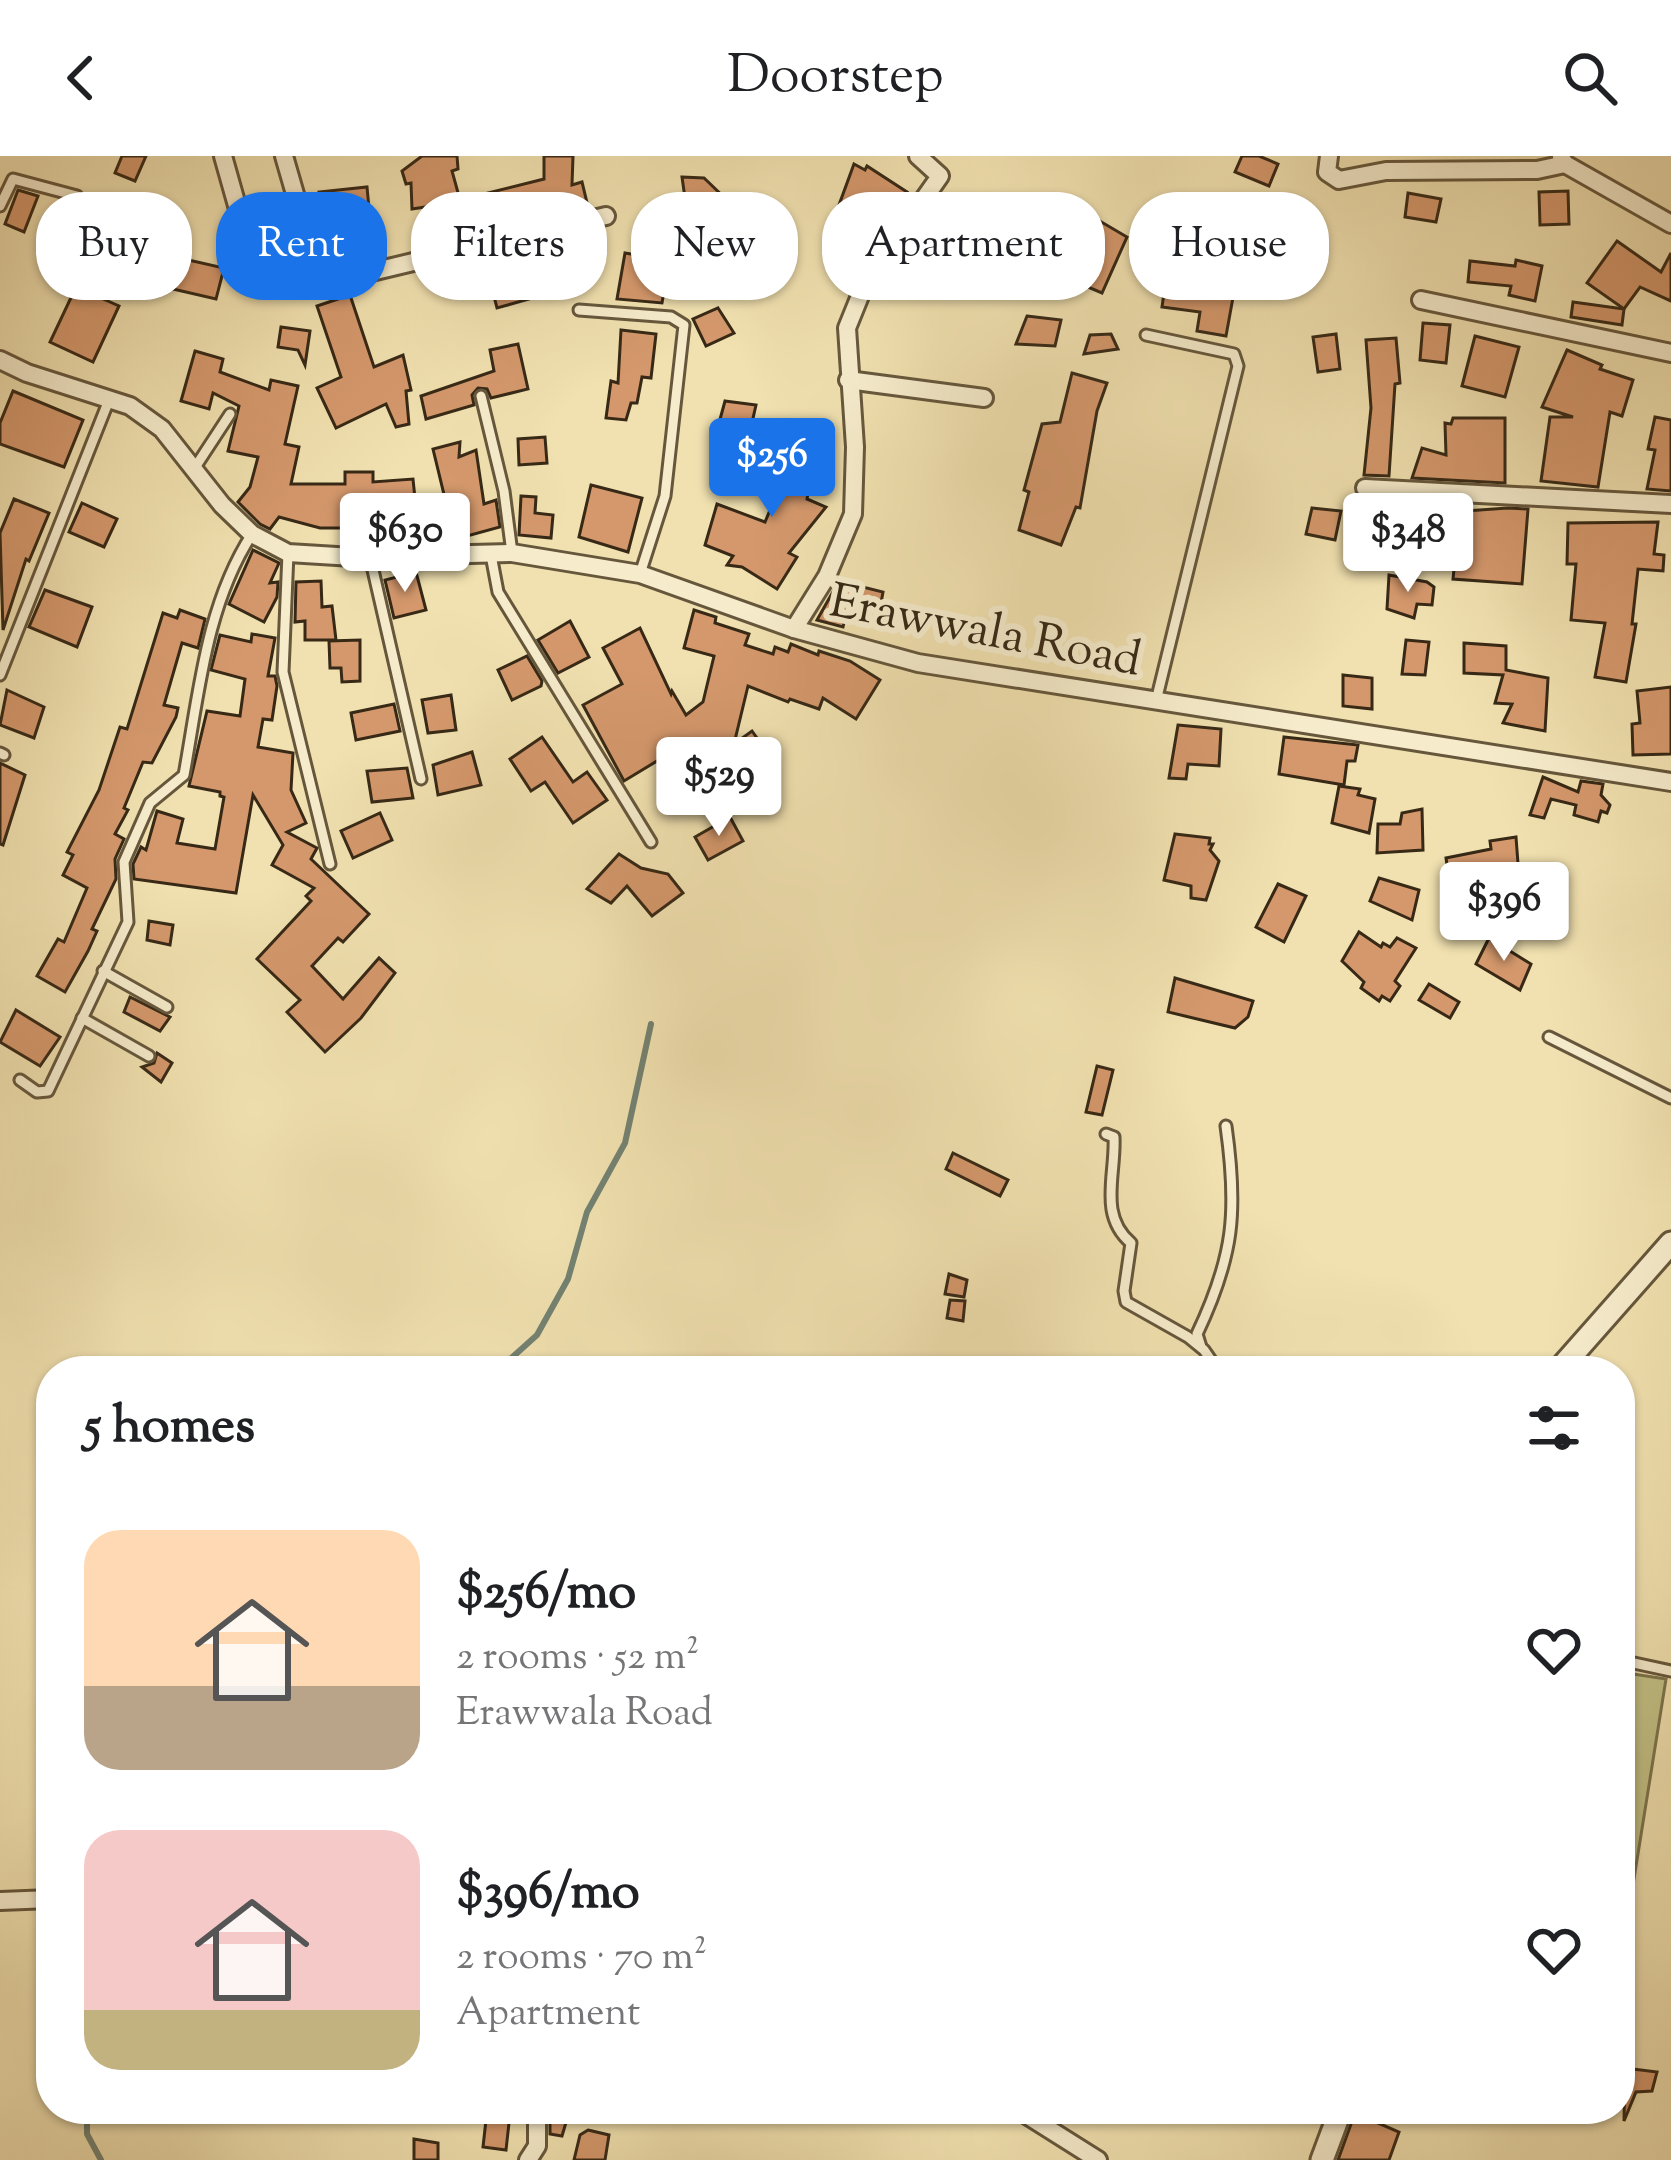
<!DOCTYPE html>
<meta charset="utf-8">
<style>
:root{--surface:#fff;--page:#f2f2f2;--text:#202124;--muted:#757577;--accent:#1a73e8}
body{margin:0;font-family:"Sorts Mill Goudy",serif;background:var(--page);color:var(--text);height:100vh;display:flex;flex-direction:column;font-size:45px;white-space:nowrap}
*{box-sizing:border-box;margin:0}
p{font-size:39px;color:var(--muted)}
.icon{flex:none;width:66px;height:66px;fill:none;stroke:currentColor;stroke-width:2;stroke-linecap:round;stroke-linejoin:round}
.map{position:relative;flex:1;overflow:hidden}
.sheet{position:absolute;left:36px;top:1200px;width:1599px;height:768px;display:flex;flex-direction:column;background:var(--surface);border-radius:48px;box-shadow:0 3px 9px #0004}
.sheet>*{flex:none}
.top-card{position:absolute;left:36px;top:36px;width:1599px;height:108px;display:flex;gap:24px}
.price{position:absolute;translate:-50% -102px;padding:0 27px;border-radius:12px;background:#fff;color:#222;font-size:39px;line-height:78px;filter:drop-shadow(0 3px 6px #0008)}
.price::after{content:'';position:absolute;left:50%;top:72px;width:36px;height:27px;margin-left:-18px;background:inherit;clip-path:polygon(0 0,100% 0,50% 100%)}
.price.on{background:var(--accent);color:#fff}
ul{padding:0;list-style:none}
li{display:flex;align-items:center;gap:36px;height:300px;padding:0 48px}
li span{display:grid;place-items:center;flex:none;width:336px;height:240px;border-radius:36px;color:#555}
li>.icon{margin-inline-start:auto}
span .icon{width:144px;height:144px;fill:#fffc;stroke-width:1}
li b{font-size:51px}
h2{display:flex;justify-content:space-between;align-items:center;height:144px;padding:0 48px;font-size:51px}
.tag{padding:0 42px;border-radius:48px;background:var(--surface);box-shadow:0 3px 9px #0004;font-size:42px;line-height:108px}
.tag.on{background:var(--accent);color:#fff}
header{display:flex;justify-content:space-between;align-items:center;height:156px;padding:0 48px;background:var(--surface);font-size:54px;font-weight:600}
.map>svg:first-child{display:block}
</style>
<header><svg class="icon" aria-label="back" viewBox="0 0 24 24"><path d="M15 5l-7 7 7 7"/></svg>Doorstep<svg class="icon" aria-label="search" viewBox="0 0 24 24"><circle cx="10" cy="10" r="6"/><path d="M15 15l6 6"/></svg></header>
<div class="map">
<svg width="1671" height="2004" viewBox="0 0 1671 2004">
<rect width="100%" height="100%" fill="#f1e1b0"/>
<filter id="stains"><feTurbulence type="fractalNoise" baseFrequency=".00167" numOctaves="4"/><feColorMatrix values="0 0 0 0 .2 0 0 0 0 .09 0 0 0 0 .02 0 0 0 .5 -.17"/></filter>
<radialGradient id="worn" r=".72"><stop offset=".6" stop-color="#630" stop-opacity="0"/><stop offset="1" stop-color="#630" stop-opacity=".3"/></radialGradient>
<path fill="#c2c186" stroke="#7c754e" stroke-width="3" d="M1620,1516L1666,1523L1620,1810Z"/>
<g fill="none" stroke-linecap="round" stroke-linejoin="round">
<g stroke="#738272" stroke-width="6">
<path d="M497,1215L537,1179L568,1123L587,1056L625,987L651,868"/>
<path d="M87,1953V1978L101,2004"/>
</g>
</g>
<g fill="#d4986c" stroke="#372916" stroke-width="3">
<path d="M122,0H146L135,25L115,17Z"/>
<path d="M422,0H457L458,13L452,15L460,44L544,23V0H573L572,29L582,26L588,51L490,75H480L478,65L436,72L432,50L412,53L411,27L406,28L402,15Z"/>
<path d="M1242,0H1259L1278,8L1269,30L1235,16Z"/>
<path d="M854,8L865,14L867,10L907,36L893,57L879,64L873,59L867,67L839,49Z"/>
<path d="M682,21L704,22L730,47L711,67L685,42Z"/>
<path d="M367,31L371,74L380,72L385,100L339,111L330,62L323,63L319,36Z"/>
<path d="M18,34L38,40L24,76L5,68Z"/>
<path d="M1568,35L1569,68L1540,69L1539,36Z"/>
<path d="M1408,37L1441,43L1436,66L1405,61Z"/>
<path d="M272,41L287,86L295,84L301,107L269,115L250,48Z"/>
<path d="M69,47L100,60L80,101L50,87Z"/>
<path d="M1081,54L1127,81L1102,137L1076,126L1089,99L1063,81Z"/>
<path d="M711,67L700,78H720L716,120L668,113L662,147L617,143L625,97L637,99L638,90L658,81L657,86Z"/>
<path d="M574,81L577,87L588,88L593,115L570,122L558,85Z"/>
<path d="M139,85L171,100L224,112L216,143L160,130L158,133L126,121Z"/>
<path d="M1617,85L1661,116L1671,97V145L1640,131L1624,153L1587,127Z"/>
<path d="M1516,104L1542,110L1535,145L1509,139L1511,130L1468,126L1470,105L1515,110Z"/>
<path d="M1168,109L1238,114L1226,180L1197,175L1200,156L1162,151Z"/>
<path d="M528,115L536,141L497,152L490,125Z"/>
<path d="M76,131L119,150L93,206L50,186Z"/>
<path d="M350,139L374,211L403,199L411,234L406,235L409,268L396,271L386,248L336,272L317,232L341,221L317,150Z"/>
<path d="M1573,146L1624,153L1622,169L1571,161Z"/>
<path d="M718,152L734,177L706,190L693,163Z"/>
<path d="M1027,160L1061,164L1055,190L1016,188Z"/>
<path d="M1423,167L1450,169L1446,207L1420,204Z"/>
<path d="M281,171L310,175L305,209L298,194L278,191Z"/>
<path d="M621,174L656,178L651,222L642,221L637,247H631L626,264L606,262L611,225L618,227Z"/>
<path d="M1111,178L1118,193L1084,198L1090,179Z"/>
<path d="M1336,178L1340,213L1318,216L1313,181Z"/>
<path d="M1475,180L1519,191L1505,241L1462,230Z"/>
<path d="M1396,182L1400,227L1395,228L1389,320L1364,319L1371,252L1366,184Z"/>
<path d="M518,188L528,233L491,242L487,233L478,232L472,239L474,249L426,263L421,240L494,215L490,194Z"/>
<path d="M1567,194L1602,209L1600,213L1633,224L1622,260L1610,256L1598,331L1541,325L1550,261H1573L1542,251Z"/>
<path d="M195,195L223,203L220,216L269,234L271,224L298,230L285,288L299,291L291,328H345V316H373V326L413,323L417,362L373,349L372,372H320L279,361L270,373L260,368L238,346L250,331L258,301L228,295L239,250L213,237L209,253L181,245Z"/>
<path d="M1072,217L1107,227L1097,255L1080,352L1076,351L1061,389L1019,374L1029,336L1024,334L1042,268L1060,266Z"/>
<path d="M13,235L83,264L64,311L0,288V267Z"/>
<path d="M725,245L756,249L744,302L712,293Z"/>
<path d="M1655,261L1671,264V335L1647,333L1655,294L1648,293Z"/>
<path d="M1453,262H1505V327L1412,322L1422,292L1446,299L1445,267L1451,268Z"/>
<path d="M801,275L818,280L807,343L826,351L789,397L797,401L777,433L742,411L727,409L733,400L705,389L717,348L765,366L785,318L781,316L785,285L798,284Z"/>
<path d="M545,281L547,307L519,309L518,283Z"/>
<path d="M460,286L459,301L476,294L484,348L496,344L500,371L449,385L441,357L448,355L433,293Z"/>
<path d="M591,329L642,342L628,396L579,381Z"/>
<path d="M521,340L536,341L535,357L553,359L551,382L519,379Z"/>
<path d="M14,343L49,357L29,405L26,403L3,474L0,377Z"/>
<path d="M82,347L117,363L104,391L69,376Z"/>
<path d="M1312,352L1341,355L1335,384L1306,378Z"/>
<path d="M1508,352L1528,353L1522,428L1453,423L1456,393L1403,394L1408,359Z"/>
<path d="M1658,366L1654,398L1664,399L1663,415L1638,413L1632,468H1636L1626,526L1595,521L1605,467L1571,464L1576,408H1567L1568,367Z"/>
<path d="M253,394L279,407L270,427L278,426L277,441L264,466L229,448Z"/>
<path d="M416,416L426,454L394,462L385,424Z"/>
<path d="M1389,419L1427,426L1434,431L1432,449L1417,448L1414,462L1387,453Z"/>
<path d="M321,425L322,451L332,450L336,484H305V465L295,466L296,426Z"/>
<path d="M839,425L883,436L881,447L850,442L843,471L817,464Z"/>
<path d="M45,434L92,451L77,491L29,471Z"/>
<path d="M180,454L205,463L198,492L182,487L164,549L178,552L176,561L152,607L143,606L124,652L128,654L115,678L124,683L115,703L116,723L92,773L97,775L88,795L65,836L37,820L58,783L64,786L87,732L63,719L73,699L67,696L99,634L120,571L127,573L163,457L177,462Z"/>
<path d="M694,454L716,461L715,467L749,478L745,489L773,498L775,491L788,496L791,488L818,499L819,495L850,505L880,524L856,563L823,542L819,553L790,543L788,546L748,530L734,588L752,575L769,599L742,619L729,602L720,609L708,593L667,613L662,602L624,625L583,549L622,528L603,492L640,472L671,538L672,535L686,559L703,546L714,500L684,492Z"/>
<path d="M570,465L589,501L558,517L538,484Z"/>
<path d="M252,478L275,482L268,520H275L277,530L272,564L263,563L258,591L293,597L291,634L306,667L287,676L317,692L311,703L369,758L343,786L338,782L312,810L343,843L379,802L395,817L361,862L325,896L287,856L300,844L257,803L311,745L306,740L314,732L272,709L283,689L253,639L236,737L134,723L133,708L141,691L146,694L157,655L183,663L177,687L215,693L224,641L220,640V636L189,630L207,555L240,560L245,523L211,514L220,479L251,486Z"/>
<path d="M360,484V525L342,526L341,512H330L329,485Z"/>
<path d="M1406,484L1429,486L1425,519L1402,518Z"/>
<path d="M1464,487L1506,490V514L1548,522L1545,575L1503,567L1512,548L1495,547L1503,519L1464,517Z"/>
<path d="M527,500L542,525L541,530L512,544L498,514Z"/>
<path d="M1343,519L1372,522V553L1343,550Z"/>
<path d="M1671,531V598L1633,599L1632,568L1640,567L1637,535Z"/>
<path d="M7,534L44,551L34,582L0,569Z"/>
<path d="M451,539L456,574L428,577L422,544Z"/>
<path d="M394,548L400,575L356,584L351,557Z"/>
<path d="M1178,569L1221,573L1219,610L1188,608L1186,623L1169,622Z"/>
<path d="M542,581L573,626L587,616L607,644L573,667L545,626L531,635L510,603Z"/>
<path d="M1284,581L1358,589L1355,605H1347L1344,629L1279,618Z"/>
<path d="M472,596L481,629L438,639L433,609Z"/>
<path d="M0,607L25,619L3,689L0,688Z"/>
<path d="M407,612L413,642L372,646L367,615Z"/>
<path d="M1543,621L1578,636L1581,625L1603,628L1601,639L1610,649L1607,657L1601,655L1598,666L1574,659L1576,649L1551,643L1544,662L1530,659Z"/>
<path d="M1339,630L1360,633L1358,639L1375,643L1369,677L1332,667Z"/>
<path d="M1422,653L1423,694L1377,697L1378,668H1400L1402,657Z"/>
<path d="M380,657L392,684L353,702L341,675Z"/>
<path d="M730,661L743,685L708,704L695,681Z"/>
<path d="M1175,678L1210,682L1209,688H1213L1210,694L1219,705L1206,744L1191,742V730L1164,724Z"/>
<path d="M1516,681L1519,721L1450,729L1446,702L1491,693L1490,685Z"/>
<path d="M619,698L641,712L668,718L683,737L652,760L627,730L611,747L587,733Z"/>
<path d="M1379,722L1419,734L1412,764L1370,745Z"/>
<path d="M1278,728L1306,740L1284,786L1256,771Z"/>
<path d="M149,765L173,769L170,789L147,784Z"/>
<path d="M1359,776L1381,791L1383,787L1390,791L1397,782L1416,792L1395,825L1400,830L1390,845L1382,840L1379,845L1361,832L1364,826L1342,805Z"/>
<path d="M1489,782L1531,808L1520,834L1476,808Z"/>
<path d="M1175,822L1253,845L1248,861L1235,872L1168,856Z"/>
<path d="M1429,828L1459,846L1450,862L1419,844Z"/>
<path d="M130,841L170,861L160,875L124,856Z"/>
<path d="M16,854L60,881L40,910L0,886Z"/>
<path d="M157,897L172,907L161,926L142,911L154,907Z"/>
<path d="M1097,910L1113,914L1102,959L1086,956Z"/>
<path d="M953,997L1008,1024L1000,1040L946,1013Z"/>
<path d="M949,1118L967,1124L964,1141L945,1138Z"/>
<path d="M950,1144L965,1145L963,1165L947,1162Z"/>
<path d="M1625,1912L1657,1916L1652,1935L1636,1936L1624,1965Z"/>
<path d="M550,1953H570L562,1980L550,1978Z"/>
<path d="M487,1955L510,1958L506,1994L483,1991Z"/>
<path d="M1355,1957L1399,1976L1389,2004H1338Z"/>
<path d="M588,1974L609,1979L605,2004H574L580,1979Z"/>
<path d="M414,1983L438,1987V2004H414Z"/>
</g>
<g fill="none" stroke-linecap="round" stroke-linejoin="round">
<defs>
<g id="service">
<path d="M0,50L13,23L77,40"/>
<path d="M579,154L671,161L684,169L665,340L640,418"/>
<path d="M1146,179L1234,198L1238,210L1156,545"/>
<path d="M481,240L504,335L512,397"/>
<path d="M194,313L230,258"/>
<path d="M288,397L283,516L330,708"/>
<path d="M491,399L498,436L651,686"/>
<path d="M370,401L421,623"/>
<path d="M0,519L109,244"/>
<path d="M0,597L4,599"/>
<path d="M103,815L167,851"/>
<path d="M82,862L149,900"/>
<path d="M1549,881L1671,942"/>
<path d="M20,924L37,936L48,935L128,766L124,706L150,647L184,619C199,537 206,449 252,378"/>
<path d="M1106,978L1114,981C1116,1019 1098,1059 1131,1087L1124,1135L1126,1146L1188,1181L1204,1194L1213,1207L1211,1215"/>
<path d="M1201,1191L1197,1178C1234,1100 1238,1055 1226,970"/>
<path d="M1620,1504L1671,1515"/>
</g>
<g id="minor">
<path d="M223,0L258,124"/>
<path d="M284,0L321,128L606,60"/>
<path d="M1329,0L1327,16L1339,24L1386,15L1537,14L1565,8"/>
<path d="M1561,1L1565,8L1671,68"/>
<path d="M1421,144L1671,197"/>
<path d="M0,204L27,217L130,250L162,273L222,349L252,378L288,397L353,401L512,397L640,418L794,473L918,507L1671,626"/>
<path d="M848,224L984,242"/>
<path d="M1365,332L1671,348"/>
<path d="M794,473L827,420L853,358L855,291L847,172L866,125L940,20L918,0"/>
<path d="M0,1745L51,1743"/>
<path d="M1017,1953L1098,2004"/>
<path d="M528,2004L537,1990V1953"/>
</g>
<g id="tertiary">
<path d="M1558,1215L1671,1087"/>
<path d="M1322,2004L1341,1953"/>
</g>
</defs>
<use href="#service" stroke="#66573c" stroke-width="15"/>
<use href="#minor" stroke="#66573c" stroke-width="22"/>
<use href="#tertiary" stroke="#66573c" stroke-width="27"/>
<use href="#service" stroke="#f6eccc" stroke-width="9"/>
<use href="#minor" stroke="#f6eccc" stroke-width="16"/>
<use href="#tertiary" stroke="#f6eccc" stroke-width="21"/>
</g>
<g text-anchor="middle" stroke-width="12" stroke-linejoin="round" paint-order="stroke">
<g font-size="48" fill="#372916" stroke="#f6eccc">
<text transform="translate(986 472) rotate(11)" y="17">Erawwala Road</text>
</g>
</g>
<rect width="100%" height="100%" filter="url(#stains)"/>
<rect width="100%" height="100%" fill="url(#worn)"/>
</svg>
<b class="price on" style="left:772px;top:364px">$256</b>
<b class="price" style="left:405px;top:439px">$630</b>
<b class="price" style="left:1408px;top:439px">$348</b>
<b class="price" style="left:719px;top:683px">$529</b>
<b class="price" style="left:1504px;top:808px">$396</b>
<div class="top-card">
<a class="tag">Buy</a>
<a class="tag on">Rent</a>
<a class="tag">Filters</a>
<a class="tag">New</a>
<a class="tag">Apartment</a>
<a class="tag">House</a>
</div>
<section class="sheet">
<h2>5 homes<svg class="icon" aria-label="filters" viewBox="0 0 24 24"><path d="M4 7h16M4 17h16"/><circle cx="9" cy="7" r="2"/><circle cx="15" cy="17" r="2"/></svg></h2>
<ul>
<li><span style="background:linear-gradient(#ffd9b3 65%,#b9a48a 0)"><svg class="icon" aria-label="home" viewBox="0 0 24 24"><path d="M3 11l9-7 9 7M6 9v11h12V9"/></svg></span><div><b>$256/mo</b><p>2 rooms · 52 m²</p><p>Erawwala Road</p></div><svg class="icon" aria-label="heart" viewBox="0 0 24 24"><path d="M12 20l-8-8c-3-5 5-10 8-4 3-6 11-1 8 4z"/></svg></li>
<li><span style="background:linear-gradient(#f6c9c9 75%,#c2b280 0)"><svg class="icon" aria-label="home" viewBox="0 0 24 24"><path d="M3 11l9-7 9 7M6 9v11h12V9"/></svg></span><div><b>$396/mo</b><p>2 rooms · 70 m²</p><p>Apartment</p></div><svg class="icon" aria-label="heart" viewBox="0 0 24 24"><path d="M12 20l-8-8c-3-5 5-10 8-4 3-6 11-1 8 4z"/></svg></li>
</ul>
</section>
</div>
